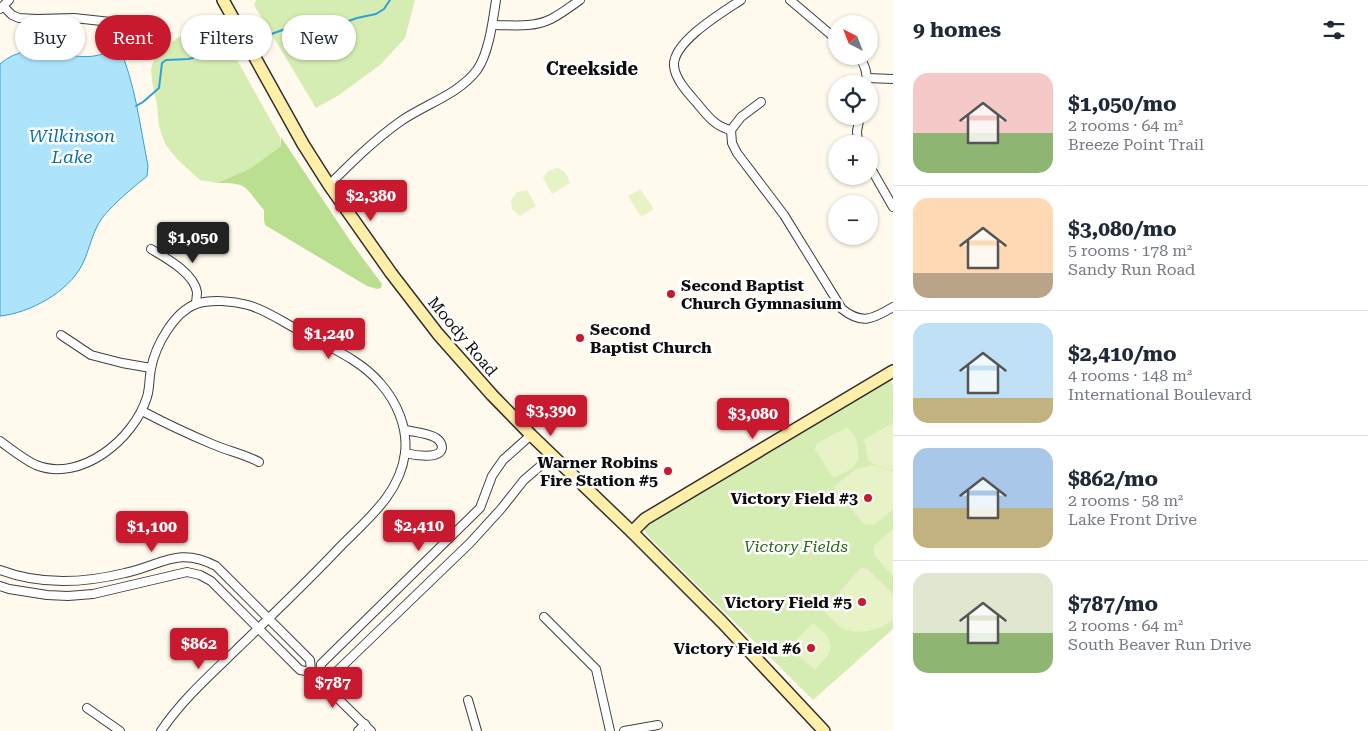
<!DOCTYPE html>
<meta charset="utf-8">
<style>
:root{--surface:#fff;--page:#f2f2f3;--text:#1f2937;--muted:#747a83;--line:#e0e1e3;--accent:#c9192e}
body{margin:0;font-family:"Roboto Serif",serif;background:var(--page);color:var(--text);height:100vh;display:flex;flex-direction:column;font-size:19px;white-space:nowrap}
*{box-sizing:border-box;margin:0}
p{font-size:16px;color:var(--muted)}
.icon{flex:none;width:28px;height:28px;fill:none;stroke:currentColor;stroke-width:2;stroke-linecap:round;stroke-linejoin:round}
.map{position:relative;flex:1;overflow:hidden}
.panel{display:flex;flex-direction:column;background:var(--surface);width:475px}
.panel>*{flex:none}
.top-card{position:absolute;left:15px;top:15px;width:475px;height:45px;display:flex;gap:10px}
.needle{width:32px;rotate:318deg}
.fabs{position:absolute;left:828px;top:15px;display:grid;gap:10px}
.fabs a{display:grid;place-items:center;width:50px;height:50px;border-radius:50%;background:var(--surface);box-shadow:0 1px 4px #0004;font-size:25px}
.price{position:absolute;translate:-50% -42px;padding:0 11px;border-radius:5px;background:var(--accent);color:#fff;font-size:16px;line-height:32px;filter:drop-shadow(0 1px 2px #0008)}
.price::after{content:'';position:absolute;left:50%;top:30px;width:15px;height:11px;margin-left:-8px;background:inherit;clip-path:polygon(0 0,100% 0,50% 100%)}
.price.active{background:#222;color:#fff}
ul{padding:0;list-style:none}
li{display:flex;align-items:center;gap:15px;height:125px;padding:0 20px}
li+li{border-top:1px solid var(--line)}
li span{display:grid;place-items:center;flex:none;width:140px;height:100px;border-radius:15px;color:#555}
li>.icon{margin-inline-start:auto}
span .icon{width:60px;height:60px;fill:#fffc;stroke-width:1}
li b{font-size:21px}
h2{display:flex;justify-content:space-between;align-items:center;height:60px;padding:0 20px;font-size:21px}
.chip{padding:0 18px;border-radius:22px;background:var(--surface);box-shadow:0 1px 4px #0004;font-size:18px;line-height:45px}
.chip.active{background:var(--accent);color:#fff}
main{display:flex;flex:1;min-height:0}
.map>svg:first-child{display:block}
</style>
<main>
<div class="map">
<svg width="893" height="731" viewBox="0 0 893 731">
<rect width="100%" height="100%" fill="#fffaed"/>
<g fill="#d5edb3">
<path d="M256,0H415L405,38L380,65L339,95L316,108L254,5Z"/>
<path d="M213,17L280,137L281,146L251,168L217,183L200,180L178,160L165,144L159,126L157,105L152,81L151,69L155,57L177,38L188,33Z"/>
<path d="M889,378L893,385V629L813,700L648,536L645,532V527L649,521Z"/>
</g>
<path fill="#badf91" d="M281,137L353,245L382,284L381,288L377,289L367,286L265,225L264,220V210C245,188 249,182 217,183L251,168L281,146Z"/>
<g fill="#e7f3c6">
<path d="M556,168C565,169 567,175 570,183L552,194L543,178L548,171Z"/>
<path d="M640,189L654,209L641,217L628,196Z"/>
<path d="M527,190L536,206L520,216L512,209L511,200L517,192Z"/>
<path d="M893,423V469L890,470L874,464L868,460L864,439Z"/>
<path d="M847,427L856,438L859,459L851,469L834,478L815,450L816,444Z"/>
<path d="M875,465L893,472V509L874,525L864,524L833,487L856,469Z"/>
<path d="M893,529V576L874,555V546Z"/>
<path d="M861,568L867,569L893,594V620C880,630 860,635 844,629C837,625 829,616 823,610Z"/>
<path d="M813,623L826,634L831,645L828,655L815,670L792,650L791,645Z"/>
</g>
<path fill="#ade4fb" stroke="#2ea1d9" d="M114,43L118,44C135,82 140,126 148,166L147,176C143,180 139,182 135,186C124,195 111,207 102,218C92,232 90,249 82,265C68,292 30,313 0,316V64C34,34 72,67 105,53L109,45Z"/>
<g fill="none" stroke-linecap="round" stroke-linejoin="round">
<g stroke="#2ea1d9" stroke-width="2">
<path d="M263,37L288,28L343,23L357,18L376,14L384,9L390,0"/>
<path d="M136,106L143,102L159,88L162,63L166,60L189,59L230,47"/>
</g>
<defs>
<g id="street">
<path d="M790,0L836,39"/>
<path d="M3,6L12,15L19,18L37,19L74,18L111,22"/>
<path d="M0,9L9,0"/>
<path d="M493,25C512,25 533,28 551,19C561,14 571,6 580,0"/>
<path d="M858,56C865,64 868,73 866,84"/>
<path d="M867,78L893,79"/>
<path d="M731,130L732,143L737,153L784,215L842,309C862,325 873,319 893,307"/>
<path d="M731,130C715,127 706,114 696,102C688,93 675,79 674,66C672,42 723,12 741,0"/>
<path d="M731,130L741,117L761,102"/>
<path d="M858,144L857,131L860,116"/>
<path d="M869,165L893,207"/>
<path d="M329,185C351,163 374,140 401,121C425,104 458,95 477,70C489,53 493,20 496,0"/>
<path d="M151,249C166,258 194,273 197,292C197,296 196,301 196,304"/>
<path d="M61,335L91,355L122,363L151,368"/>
<path d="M142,411C165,423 188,434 212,444C228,451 244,454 259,462"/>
<path d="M405,430C414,432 428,433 436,438C439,440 442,444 442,448C440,460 413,455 405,453"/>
<path d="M0,441C11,449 23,459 36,465C81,483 134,439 147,397C150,387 149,378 151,369C155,346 174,312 196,304C211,299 233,301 248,305C266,310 283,322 300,331C326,346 360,359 380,383C397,402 408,428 405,453C400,495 365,521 338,549C305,584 270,617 236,650C209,676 182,700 161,731"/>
<path d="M0,570C39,585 84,583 125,573C162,565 178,546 216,566L310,660L311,672"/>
<path d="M0,586L9,589L47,595L68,596L93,594L187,572L200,575L211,581L300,670L311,672L371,731"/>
<path d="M544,617L596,669L610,731"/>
<path d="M320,673L333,675L470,543L501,509L524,480L552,456"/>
<path d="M316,678L320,673L321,664L480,508L492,476L503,460L531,435"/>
<path d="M468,700L477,731"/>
<path d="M87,708L120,731"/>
<path d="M358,731L365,724"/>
<path d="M624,731L658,725"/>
</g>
<g id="secondary">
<path d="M223,0L303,144L329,185L391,273L438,334L492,395L531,435L632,532L722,622L824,731"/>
<path d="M632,532L645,519L893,371"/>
</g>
</defs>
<use href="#street" stroke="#404040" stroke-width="10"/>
<use href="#secondary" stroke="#2f2f2f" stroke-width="14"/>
<use href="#street" stroke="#fff" stroke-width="8"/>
<use href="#secondary" stroke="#ffefa8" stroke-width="11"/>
</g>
<g fill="#c9192e" stroke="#fff" stroke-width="2">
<circle cx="671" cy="294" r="5"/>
<circle cx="580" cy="338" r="5"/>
<circle cx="668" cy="471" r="5"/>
<circle cx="868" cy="498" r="5"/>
<circle cx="862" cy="602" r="5"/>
<circle cx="811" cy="648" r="5"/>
</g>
<g text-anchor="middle" stroke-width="5" stroke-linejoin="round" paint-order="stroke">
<g font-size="16" font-weight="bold" fill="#0d0d0d" stroke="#fff" text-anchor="end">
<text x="681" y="291" text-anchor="start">Second Baptist<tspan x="681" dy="18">Church Gymnasium</tspan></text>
<text x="590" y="335" text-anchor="start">Second<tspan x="590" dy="18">Baptist Church</tspan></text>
<text x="658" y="468">Warner Robins<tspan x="658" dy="18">Fire Station #5</tspan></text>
<text x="858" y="504">Victory Field #3</text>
<text x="852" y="608">Victory Field #5</text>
<text x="801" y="654">Victory Field #6</text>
</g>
<g font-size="16" fill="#0d0d0d" stroke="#fff">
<text transform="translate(463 336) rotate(50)" y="6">Moody Road</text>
</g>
<g font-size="16" font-style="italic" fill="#2f6a18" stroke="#fff">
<text x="796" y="552">Victory Fields</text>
</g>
<g font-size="18" font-weight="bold" fill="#0d0d0d" stroke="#fff">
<text x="592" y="75">Creekside</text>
</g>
<g font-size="18" font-style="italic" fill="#0c70a9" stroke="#fff">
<text x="72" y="142">Wilkinson<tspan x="72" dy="21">Lake</tspan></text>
</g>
</g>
</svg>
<div class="fabs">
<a><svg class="needle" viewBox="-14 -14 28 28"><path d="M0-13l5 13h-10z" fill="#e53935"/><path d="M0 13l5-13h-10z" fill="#747a83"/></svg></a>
<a><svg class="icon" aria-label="locate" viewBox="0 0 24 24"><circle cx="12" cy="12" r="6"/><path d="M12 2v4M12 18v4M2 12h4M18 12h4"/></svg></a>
<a>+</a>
<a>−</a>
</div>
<b class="price" style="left:371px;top:222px">$2,380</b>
<b class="price active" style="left:193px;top:264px">$1,050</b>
<b class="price" style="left:329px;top:360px">$1,240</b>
<b class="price" style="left:551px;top:437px">$3,390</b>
<b class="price" style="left:753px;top:440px">$3,080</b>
<b class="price" style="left:419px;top:552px">$2,410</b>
<b class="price" style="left:152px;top:553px">$1,100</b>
<b class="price" style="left:199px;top:670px">$862</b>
<b class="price" style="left:333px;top:709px">$787</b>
<div class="top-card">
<a class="chip">Buy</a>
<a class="chip active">Rent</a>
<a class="chip">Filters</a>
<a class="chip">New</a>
</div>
</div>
<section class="panel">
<h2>9 homes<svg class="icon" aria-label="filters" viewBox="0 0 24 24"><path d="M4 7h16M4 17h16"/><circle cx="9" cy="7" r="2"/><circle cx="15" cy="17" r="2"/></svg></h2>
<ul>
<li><span style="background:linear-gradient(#f6c9c9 60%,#8fb573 0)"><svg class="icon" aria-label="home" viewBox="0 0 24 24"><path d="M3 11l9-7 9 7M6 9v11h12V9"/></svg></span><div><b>$1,050/mo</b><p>2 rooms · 64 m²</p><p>Breeze Point Trail</p></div></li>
<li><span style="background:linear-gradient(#ffd9b3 75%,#b9a48a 0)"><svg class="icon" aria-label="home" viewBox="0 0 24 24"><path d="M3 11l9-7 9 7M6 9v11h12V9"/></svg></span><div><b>$3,080/mo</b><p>5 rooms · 178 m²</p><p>Sandy Run Road</p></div></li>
<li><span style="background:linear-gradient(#bfe0f5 75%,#c2b280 0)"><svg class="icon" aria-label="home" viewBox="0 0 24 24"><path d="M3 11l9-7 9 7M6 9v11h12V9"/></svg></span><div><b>$2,410/mo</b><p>4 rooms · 148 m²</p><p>International Boulevard</p></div></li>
<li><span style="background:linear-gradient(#a9c7e8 60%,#c2b280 0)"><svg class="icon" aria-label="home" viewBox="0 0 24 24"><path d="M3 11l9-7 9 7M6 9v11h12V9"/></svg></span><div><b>$862/mo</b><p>2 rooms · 58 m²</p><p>Lake Front Drive</p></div></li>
<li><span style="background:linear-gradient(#dfe7d0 60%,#8fb573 0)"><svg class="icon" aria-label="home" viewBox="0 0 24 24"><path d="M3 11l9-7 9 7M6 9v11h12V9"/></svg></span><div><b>$787/mo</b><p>2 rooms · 64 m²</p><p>South Beaver Run Drive</p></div></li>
</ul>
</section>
</main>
